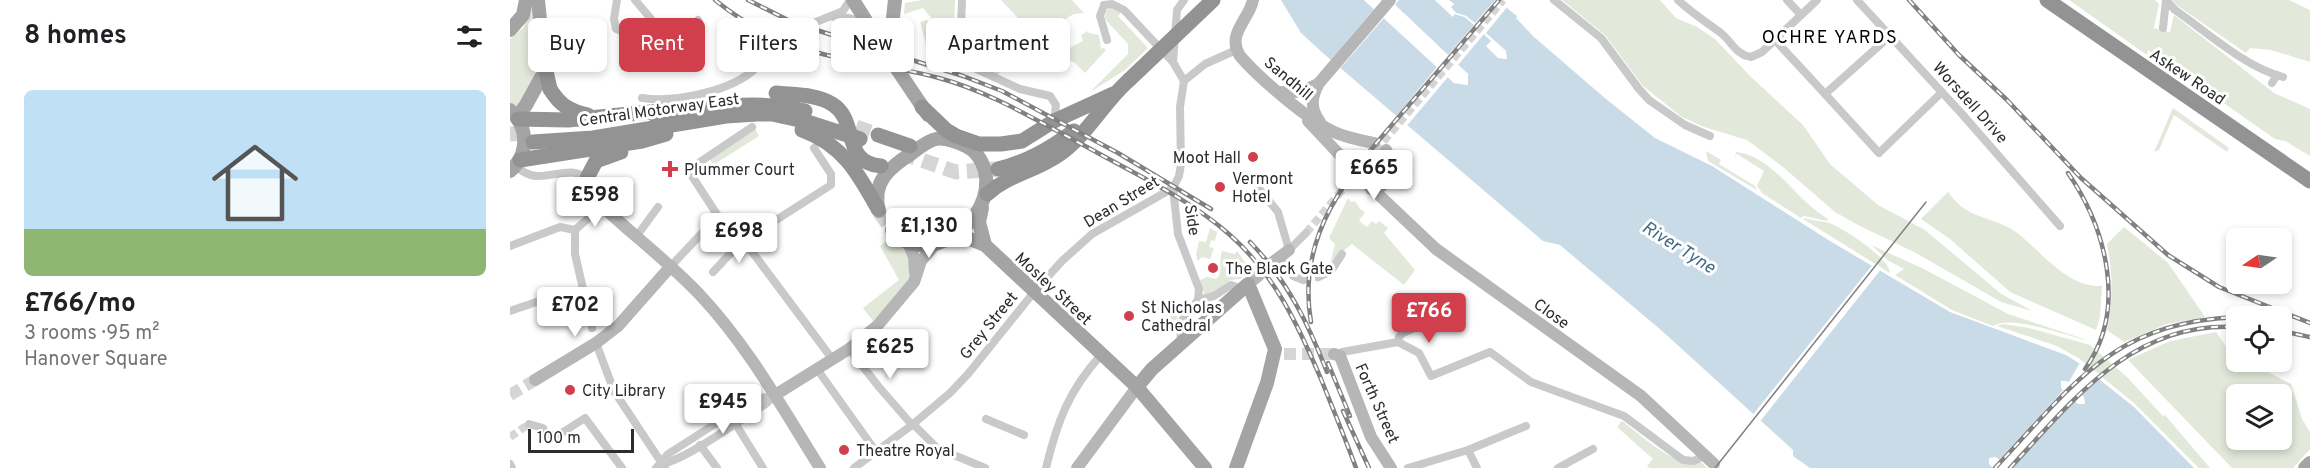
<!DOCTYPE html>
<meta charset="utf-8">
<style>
:root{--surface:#fff;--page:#f6f6f6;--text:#202124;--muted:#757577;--accent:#d13f4c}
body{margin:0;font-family:Overpass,sans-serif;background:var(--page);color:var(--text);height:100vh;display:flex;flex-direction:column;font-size:22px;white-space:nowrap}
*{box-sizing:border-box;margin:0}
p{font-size:20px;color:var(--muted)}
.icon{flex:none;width:33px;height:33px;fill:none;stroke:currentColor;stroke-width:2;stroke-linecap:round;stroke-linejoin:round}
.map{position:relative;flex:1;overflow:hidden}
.sheet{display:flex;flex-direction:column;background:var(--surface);width:510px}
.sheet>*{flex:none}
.guide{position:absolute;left:18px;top:18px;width:570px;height:54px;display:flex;gap:12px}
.needle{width:39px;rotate:257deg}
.tools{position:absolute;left:1716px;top:228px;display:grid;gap:12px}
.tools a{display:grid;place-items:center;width:66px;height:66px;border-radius:9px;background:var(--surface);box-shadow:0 3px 9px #0003;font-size:30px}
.scale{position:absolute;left:18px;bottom:15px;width:106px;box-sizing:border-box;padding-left:6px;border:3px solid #2c2c2c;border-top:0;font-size:16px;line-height:21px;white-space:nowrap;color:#2c2c2c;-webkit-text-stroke:4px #fff;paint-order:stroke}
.price{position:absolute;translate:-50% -51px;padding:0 14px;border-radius:6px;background:#fff;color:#222;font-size:20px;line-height:39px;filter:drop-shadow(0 2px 3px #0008)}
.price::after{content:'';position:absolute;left:50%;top:36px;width:18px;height:14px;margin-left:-9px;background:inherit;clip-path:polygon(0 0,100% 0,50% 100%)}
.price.current{background:var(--accent);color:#fff}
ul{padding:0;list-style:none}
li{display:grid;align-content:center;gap:12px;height:318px;padding:0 24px}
li span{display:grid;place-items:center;height:186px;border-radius:9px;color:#555}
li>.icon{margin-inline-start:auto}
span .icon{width:108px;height:108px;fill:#fffc;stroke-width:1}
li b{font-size:26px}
h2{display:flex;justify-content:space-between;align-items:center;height:72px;padding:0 24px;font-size:26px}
.tag{padding:0 21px;border-radius:9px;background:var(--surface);box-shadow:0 3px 9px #0003;font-size:21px;line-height:54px}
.tag.current{background:var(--accent);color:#fff}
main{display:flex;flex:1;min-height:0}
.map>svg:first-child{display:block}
</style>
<main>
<section class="sheet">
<h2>8 homes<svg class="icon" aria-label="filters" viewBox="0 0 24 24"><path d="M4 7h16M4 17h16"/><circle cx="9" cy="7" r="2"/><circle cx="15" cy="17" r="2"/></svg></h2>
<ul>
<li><span style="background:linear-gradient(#bfe0f5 75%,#8fb573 0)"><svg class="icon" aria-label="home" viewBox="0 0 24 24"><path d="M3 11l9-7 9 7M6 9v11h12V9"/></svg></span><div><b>£766/mo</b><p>3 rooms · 95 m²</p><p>Hanover Square</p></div></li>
</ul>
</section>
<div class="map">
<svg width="1800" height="468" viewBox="0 0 1800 468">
<rect width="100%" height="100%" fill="#fff"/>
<g fill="#e2e8da" fill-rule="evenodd">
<path d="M413,0H445L444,22L427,25L413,8L394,14L395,3Z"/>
<path d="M491,0H562L574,13L564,14L547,24L538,25L526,37Z"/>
<path d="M1052,0H1150L1166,18L1187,27L1205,39L1241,77L1293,125L1320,164L1368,205L1415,230L1490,293L1522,311L1491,302L1406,253L1348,225L1325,212L1273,167L1237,140L1194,127L1172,117L1133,86L1095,35Z"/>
<path d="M1559,0H1645L1649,4L1644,28L1660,32L1664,15L1764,93L1800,109V156L1775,141L1765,139L1638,50L1637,55Z"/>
<path d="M1662,0H1779L1800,10V62L1761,50L1740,48L1736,53L1668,6Z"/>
<path d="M21,6L28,59L23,84L9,107L0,103V39L14,27Z"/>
<path d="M601,6L612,11L608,16L638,48L615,70L580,92L618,54V44L595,19L596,11Z"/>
<path d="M501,19L523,42L519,46L507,36H501L488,54L499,65L487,75L458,61L465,55L474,54L475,47H478V38Z"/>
<path d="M417,20L429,28L444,26V69L436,68L425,48H417L410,22Z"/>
<path d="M578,31L579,33L589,35L591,49L594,48L596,50L575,73L564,62L549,58L545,62L542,69L521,49L533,41L539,52L553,55L556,50L573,41L571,35Z"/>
<path d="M1663,108L1719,148L1717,152L1664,115L1649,150L1644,152Z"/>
<path d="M245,129L249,136L203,165L199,157Z"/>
<path d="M1196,151L1211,160L1209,164L1245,186L1247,190L1198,161Z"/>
<path d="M1226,152C1264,156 1285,200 1318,219L1317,221L1294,216L1291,218L1252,193L1247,186L1254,171L1227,154L1225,157Z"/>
<path d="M1438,192C1443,198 1448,205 1455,209C1470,219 1491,221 1506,232C1531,251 1557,288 1592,286L1590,317L1586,330L1500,292L1440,239L1411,219Z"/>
<path d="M838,198L841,202L845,201L850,209L855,212L849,221L857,227L862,221L866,224L869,221L878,228L874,233L905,270L894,285L842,244L829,254L820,265L825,244L819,238Z"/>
<path d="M1295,218C1303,221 1315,221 1322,224C1337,231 1379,258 1380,273L1293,219Z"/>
<path d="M404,222L409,228L418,222L425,232L405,236L393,231Z"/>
<path d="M1614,227L1658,263L1695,317L1657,324L1614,342L1597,330C1603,301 1603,273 1597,244Z"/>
<path d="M700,228L707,232L705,241L701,240L699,247L704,248L700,259L692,257L688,261L686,255L689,241L696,242Z"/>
<path d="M379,239C399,248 399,257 401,276L366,325L353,308L389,280L370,246Z"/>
<path d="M1361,245L1414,269L1498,314L1577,340C1555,336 1501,314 1483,326L1442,310L1385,275L1394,269L1379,261Z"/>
<path d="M712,251L725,254L727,251L742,272L730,279L721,280L703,294L695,295L690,280L697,277L706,279C714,272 708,264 712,251Z"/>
<path d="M647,300L668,317L663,329L654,324L652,320L655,318L651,310L648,312L645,304Z"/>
<path d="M1493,324L1519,328L1580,345L1617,377L1653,416L1655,415L1700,468H1689L1625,404L1570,359L1547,346L1487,326Z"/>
<path d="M1706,332L1719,351L1726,355V362H1739L1781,384L1792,419L1800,432V449L1783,468H1722L1618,360L1660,341ZM1772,394V440H1726V394Z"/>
<path d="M1112,421C1132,436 1164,468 1191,462L1197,468H1140L1137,466L1143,459L1107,427Z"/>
</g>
<path fill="#c8dbe6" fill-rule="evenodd" d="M771,0H854L944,83L957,85L958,74L880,0H925L942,16L945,14L955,17L982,41L977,47L988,58L996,59V51L956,16L946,13L940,7L944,4L939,0H987L1007,16L1006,18L1024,37L1096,99L1145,138L1202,166L1320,241L1440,312L1556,355L1570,364L1624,407L1684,468H1498L1486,457L1479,458V464L1483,468H1300L1283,456V450L1151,330L1050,245L1033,241L814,54L791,33ZM1551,381H1557L1574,397L1575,404H1568L1551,388Z"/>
<g fill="#fff">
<path d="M854,0H859L945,80L955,81V75L877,0H889L885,5L938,55L964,25L955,17L945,14L943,17L925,0H930L937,7L939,4L936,0H939L944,4L941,7L946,13L956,16L965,23L985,0H992L998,6L976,33L996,51L997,59L989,58L976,46L981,41L974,34L948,65L958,74V85L944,83L938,77L895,128L884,119L927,67L874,18L828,71L819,62L864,9Z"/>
<path d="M1364,263L1372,268L1248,424L1241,417Z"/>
<path d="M1571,361L1593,377L1569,396L1557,385Z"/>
<path d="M1555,388L1566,399L1502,468H1494L1487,462Z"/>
</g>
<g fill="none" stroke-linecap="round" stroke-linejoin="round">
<g stroke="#d5d5d5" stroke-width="8" stroke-dasharray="8 4" stroke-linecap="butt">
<path d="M246,68L290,35"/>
<path d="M80,182L85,196"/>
<path d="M796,233L993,0"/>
<path d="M793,280L809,277"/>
<path d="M0,437L19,424"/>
</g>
<g stroke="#d5d5d5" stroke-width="12" stroke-dasharray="12 6" stroke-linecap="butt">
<path d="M748,276L763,262"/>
<path d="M774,354H824"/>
<path d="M0,395L25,380"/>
</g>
<path stroke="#d5d5d5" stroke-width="14" stroke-dasharray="14 7" stroke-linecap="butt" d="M369,212L382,230"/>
<g stroke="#d5d5d5" stroke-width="15" stroke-dasharray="15 8" stroke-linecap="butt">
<path d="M346,127L368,135"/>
<path d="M0,134L23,133"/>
<path d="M391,153L446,172L488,169"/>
</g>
<g stroke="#c9c9c9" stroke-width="8">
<path d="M107,0L104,19L106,29C116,33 133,36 142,29L160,34L180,32L182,26L188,20"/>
<path d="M125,0L142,20V29"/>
<path d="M452,0C452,18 446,56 462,67L510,89L540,96L546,105L544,121"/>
<path d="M1044,0L1091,38L1129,89L1139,100L1175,125L1200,136"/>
<path d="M1168,0C1182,13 1196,22 1211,33C1222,42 1226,55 1241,57L1252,52L1307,0"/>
<path d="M1277,0L1291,15"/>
<path d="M1347,0L1452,114L1550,226"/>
<path d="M1656,0L1665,10C1697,32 1735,67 1773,77"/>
<path d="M594,5L602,4L614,10L663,62L674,81L670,107L671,164L669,176L663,188L668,234L689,289L688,300L673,319L670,327L671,343"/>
<path d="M594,5L590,16L597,40"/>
<path d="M324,17L339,18L358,23"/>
<path d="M1653,28L1656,0"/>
<path d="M290,35L306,22L333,11L340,0"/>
<path d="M1265,40L1315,94L1380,36"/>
<path d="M178,52L180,32"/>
<path d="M663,62L667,10L674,0"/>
<path d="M674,81L695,64L726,50"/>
<path d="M1762,83L1767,75"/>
<path d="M1315,94L1369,153L1432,92"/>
<path d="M132,98C166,103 222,91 246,68"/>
<path d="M242,127L178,170L208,216L230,238L241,236L321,185V174L304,148"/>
<path d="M5,166C12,171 19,176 27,176C45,177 64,165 78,180"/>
<path d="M750,190L768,212L779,250L796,233"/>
<path d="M65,230V254L82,328"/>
<path d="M65,230L92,206L85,196"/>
<path d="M126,237L148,207"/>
<path d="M0,246L50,227L65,230"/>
<path d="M770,257L783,276L793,280"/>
<path d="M161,266L208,216"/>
<path d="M203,272L235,238L240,249L323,360"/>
<path d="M809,277L821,271L832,254"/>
<path d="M688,300L704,296L721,285L732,289"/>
<path d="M0,311L41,297L72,290"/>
<path d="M888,342L909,353L921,376L980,352L1021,382L1114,416L1173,460L1184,461L1195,455"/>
<path d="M86,343L104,391L155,468"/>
<path d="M339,349L369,387L402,425"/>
<path d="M830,356L832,352L888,342L889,337L893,333L915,323"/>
<path d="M307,369L367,453"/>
<path d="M476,419L514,435"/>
<path d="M225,423L253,468"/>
<path d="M19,424L33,428L36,434L47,436L75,418L112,468"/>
<path d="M403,424L427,448L475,468"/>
<path d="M190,445L207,468"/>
<path d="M958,450L967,468"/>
<path d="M0,464L2,468"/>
<path d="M152,464C179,458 231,419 257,403L264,396"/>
<path d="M146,468L158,454L227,410L247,399L265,395"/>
<path d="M344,468L402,425L440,393L458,374L524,292L552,261L582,234L663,188"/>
<path d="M536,468C547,422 559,390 591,355"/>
<path d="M898,468L958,450L1016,426"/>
<path d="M1048,468L1083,449"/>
</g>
<g stroke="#b6b6b6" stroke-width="12">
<path d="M743,0C739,20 716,34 730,56C749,78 798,120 824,132C837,138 849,140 864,143"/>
<path d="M770,92H791L808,84"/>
<path d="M798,121L842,168"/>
<path d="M810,122C800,108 801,98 809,83L880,0"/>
<path d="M852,179L926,249L1131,396L1204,464"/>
<path d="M861,189L869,188L881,179L883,164L876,150"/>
<path d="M92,206C124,236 160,263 190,295C238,346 273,409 310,468"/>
<path d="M398,243L404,257L405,272"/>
<path d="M763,262L779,250"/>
<path d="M738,284L748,276"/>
<path d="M824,354L830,356L861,437L881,468"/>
<path d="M25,380L86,343L108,326L161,266"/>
<path d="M265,395L339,349L368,325L404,282L411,261L426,243"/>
<path d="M567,468L627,387"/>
</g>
<g stroke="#a4a4a4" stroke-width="14">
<path d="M28,0L34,60"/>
<path d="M343,0L380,59"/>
<path d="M385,0L380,44L383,63L418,115"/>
<path d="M0,30L13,15L16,0"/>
<path d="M0,110C19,128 19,154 0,171"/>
<path d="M7,117L16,105L32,76"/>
<path d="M472,208L469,222L475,245"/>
<path d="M369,211C361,182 380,167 402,153C409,148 417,141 426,139C436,137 447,142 456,146C466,151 472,160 475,171C487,222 413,271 382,230"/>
<path d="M445,237L460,239L475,245L627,387L695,468"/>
<path d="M627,387L642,369L738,284L765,349L757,383L726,468"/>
<path d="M1795,468L1800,463"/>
</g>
<g stroke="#939393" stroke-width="15">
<path d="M1537,0L1800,181"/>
<path d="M40,89C50,105 59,111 78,115"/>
<path d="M412,107L436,130L446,136L469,144H491L512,141L544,121L603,94"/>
<path d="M147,118C196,107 245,99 295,111"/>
<path d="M8,119L58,120L161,110"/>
<path d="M292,130C333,145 348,173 368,209"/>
<path d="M368,135L400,146"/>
<path d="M23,142L83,138L216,116L247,114H262L294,121L350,139"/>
<path d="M10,160L132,141L156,134"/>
<path d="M488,169C517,162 539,149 564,131"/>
<path d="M77,178L86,161L111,152"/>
<path d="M477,194C501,173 525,172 550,154C578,134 593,103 619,80"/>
</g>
<path stroke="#818181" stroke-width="1.5" d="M1205,468L1416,202"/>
<defs>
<g id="rail">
<path d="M205,0C236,25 270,43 309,53C349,64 390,67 429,78C481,92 529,122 577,147C625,174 678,198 720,235C765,275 788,325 811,379C823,409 835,438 846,468"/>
<path d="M238,0L284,23L453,76L492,91L608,153L701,209"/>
<path d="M1399,0L1449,55L1497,100L1571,178L1658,255L1709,287L1800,323"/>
<path d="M1558,173C1596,228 1618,310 1575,369"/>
<path d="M740,242C777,280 798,323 817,372"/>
<path d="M801,322C785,230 844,169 899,105C929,70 959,35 989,0"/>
<path d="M1772,331L1800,337"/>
<path d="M818,363L840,416"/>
<path d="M833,411L859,468"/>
<path d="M1485,468C1564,384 1602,323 1726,317"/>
<path d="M1500,468C1563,400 1623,321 1726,327"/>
</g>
</defs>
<use href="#rail" stroke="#818181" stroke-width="4.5"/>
<use href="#rail" stroke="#fff" stroke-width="2" stroke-dasharray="7" stroke-linecap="butt"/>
<g stroke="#939393" stroke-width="15">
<path d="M35,67L40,89"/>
<path d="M619,80L703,0"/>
<path d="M266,93C284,95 307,94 322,104C349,120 331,163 371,166"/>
</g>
</g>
<g fill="#d13f4c" stroke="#fff" stroke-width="2">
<circle cx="743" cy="157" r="6"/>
<path d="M157 160h6v6h6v6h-6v6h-6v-6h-6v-6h6z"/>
<circle cx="710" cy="187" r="6"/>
<circle cx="703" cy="268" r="6"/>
<circle cx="619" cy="316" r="6"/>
<circle cx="60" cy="390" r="6"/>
<circle cx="334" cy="450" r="6"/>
</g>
<g text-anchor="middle" stroke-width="6" stroke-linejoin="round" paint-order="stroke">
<g font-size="16" fill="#2c2c2c" stroke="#fff">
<text transform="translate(1678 76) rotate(34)" y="6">Askew Road</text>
<text transform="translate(779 78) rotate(40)" y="6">Sandhill</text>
<text transform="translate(1461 102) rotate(48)" y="6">Worsdell Drive</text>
<text transform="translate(149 109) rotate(-8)" y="6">Central Motorway East</text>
<text transform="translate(611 201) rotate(-31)" y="6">Dean Street</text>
<text transform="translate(683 220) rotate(81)" y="6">Side</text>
<text transform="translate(544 288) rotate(43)" y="6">Mosley Street</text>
<text transform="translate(1042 313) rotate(36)" y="6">Close</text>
<text transform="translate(478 325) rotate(-51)" y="6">Grey Street</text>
<text transform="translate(868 403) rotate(66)" y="6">Forth Street</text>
</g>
<g font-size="16" fill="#2c2c2c" stroke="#fff" text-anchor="start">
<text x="731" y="163" text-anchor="end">Moot Hall</text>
<text x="174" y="175">Plummer Court</text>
<text x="722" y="184">Vermont<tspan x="722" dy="18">Hotel</tspan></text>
<text x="715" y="274">The Black Gate</text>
<text x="631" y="313">St Nicholas<tspan x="631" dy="18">Cathedral</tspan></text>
<text x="72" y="396">City Library</text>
<text x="346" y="456">Theatre Royal</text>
</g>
<g font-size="18" letter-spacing="1.5" fill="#000" stroke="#fff">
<text x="1320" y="43">OCHRE YARDS</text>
</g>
<g font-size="18" font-style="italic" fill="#436c84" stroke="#fff">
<text transform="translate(1169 247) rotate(32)" y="6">River Tyne</text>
</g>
</g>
</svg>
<div class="tools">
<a><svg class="needle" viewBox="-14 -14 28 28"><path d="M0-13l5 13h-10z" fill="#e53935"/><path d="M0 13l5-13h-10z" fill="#757577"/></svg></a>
<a><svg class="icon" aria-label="locate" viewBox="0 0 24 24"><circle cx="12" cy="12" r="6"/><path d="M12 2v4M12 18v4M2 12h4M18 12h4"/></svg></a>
<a><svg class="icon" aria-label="layers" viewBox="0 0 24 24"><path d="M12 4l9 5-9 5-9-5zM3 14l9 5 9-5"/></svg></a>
</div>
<div class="scale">100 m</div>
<b class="price" style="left:864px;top:201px">£665</b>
<b class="price" style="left:85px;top:228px">£598</b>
<b class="price" style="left:419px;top:259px">£1,130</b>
<b class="price" style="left:229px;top:264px">£698</b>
<b class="price" style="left:65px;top:338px">£702</b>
<b class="price current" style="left:919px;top:344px">£766</b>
<b class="price" style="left:380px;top:380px">£625</b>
<b class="price" style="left:213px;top:435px">£945</b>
<div class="guide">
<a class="tag">Buy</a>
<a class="tag current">Rent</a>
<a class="tag">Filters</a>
<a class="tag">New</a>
<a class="tag">Apartment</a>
</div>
</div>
</main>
